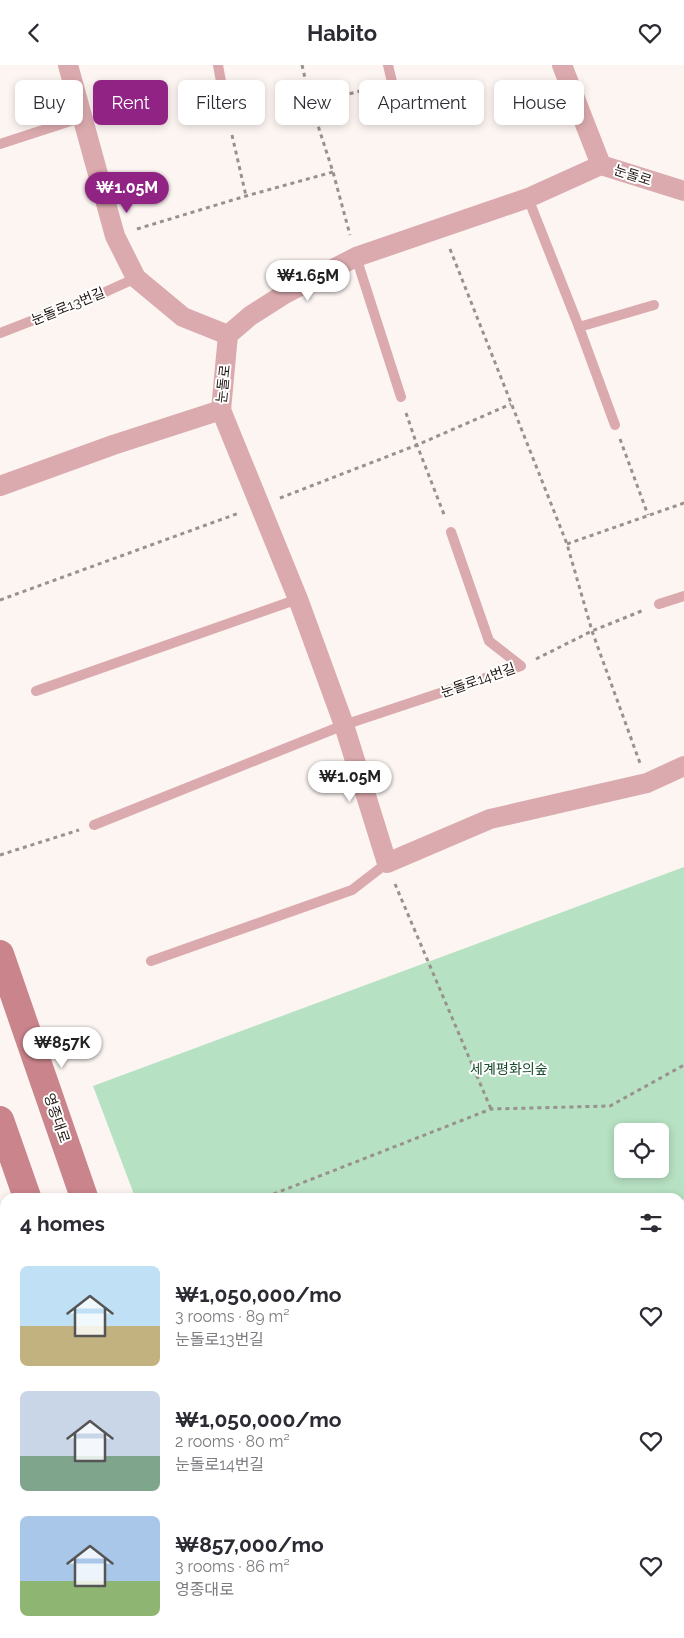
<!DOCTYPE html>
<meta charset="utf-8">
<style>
:root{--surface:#fff;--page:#f7f7f7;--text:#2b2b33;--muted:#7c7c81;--accent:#912384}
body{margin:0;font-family:Raleway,"Noto Sans KR",sans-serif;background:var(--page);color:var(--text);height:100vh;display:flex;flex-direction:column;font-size:19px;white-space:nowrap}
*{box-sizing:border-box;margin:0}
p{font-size:16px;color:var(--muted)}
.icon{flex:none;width:28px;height:28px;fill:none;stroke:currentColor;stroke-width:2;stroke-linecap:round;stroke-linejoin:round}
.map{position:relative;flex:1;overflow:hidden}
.panel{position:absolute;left:0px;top:1128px;width:685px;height:446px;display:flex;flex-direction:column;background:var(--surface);border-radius:15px 15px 0 0;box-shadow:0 2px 8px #0003}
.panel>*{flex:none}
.banner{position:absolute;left:15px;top:15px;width:655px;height:45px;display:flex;gap:10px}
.buttons{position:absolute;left:614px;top:1058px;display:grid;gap:10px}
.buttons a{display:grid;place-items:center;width:55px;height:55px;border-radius:8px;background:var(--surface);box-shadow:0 2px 8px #0003;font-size:25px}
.price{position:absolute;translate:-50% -42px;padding:0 11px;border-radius:18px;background:#fff;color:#222;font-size:16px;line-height:32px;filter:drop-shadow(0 1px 2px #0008)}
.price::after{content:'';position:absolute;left:50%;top:30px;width:15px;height:11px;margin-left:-8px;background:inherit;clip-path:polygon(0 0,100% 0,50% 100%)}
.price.active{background:var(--accent);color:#fff}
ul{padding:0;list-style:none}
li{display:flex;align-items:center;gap:15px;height:125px;padding:0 20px}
li span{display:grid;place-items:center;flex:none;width:140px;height:100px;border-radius:8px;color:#555}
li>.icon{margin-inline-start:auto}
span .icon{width:60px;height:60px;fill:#fffc;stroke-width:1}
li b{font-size:21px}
h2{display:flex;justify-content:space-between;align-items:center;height:60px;padding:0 20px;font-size:21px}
.tag{padding:0 18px;border-radius:8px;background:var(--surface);box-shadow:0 2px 8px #0003;font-size:18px;line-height:45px}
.tag.active{background:var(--accent);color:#fff}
header{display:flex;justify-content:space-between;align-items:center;height:65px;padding:0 20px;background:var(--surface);font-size:22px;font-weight:700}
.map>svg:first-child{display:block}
</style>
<header><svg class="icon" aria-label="back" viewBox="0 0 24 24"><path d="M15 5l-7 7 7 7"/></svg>Habito<svg class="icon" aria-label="heart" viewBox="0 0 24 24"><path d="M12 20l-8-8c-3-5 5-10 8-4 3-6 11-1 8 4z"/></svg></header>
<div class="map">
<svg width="684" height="1573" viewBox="0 0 684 1573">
<rect width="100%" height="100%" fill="#fcf5f2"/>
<g fill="#b7e1c3" fill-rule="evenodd">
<path d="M684,802V1134L680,1136V1132H135L93,1021ZM622,1066H660V1104H622Z"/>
<path d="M0,1201L5,1217V1385L0,1387Z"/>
</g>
<g fill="#6fa2bd">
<path d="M684,1400V1558L680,1559V1402Z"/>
<path d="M224,1569H655L644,1573H212Z"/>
</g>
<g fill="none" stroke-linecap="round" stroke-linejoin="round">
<g stroke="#99918d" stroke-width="3" stroke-dasharray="4 4" stroke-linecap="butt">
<path d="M302,0L311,39L333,107L350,170"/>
<path d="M311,39L375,22"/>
<path d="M232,70L246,131"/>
<path d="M137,164L246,131L333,107"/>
<path d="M450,184L567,479L592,566L640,698"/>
<path d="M406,348L417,380L445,452"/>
<path d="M620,374L648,450"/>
<path d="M280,433L417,380L511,339"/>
<path d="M567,479L684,438"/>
<path d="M0,535L239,448"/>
<path d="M536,594L592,566L644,545"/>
<path d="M0,790L79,765"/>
<path d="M395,819L491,1044"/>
<path d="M266,1132L491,1044L610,1041L684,1000"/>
<path d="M680,1359L684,1358"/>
</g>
<g stroke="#dbaaae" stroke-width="10">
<path d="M218,0L228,55"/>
<path d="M388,0L392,17"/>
<path d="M0,79L83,52"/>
<path d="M528,133L579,262L615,360"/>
<path d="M356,192L401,332"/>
<path d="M579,262L654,240"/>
<path d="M0,268L103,228L136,213"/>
<path d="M659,539L684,531"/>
<path d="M36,626L298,534"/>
<path d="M94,760L344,660L521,601L489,576L451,467"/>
<path d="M151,896L352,825L387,798"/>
<path d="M215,1569L216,1573"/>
</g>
<g stroke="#dbaaae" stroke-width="20">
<path d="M68,0L115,171L136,213L183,252L228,270"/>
<path d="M562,0L601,100"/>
<path d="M221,345L298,534L344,660L387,798L490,754L647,718L684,701"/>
<path d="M0,421L113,380L221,345L228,270L250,251L283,230L356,192L528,133L601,100L684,126"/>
</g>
<g stroke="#ca848b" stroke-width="28">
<path d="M0,889L84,1132"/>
<path d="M0,1055L27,1132"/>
</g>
<g stroke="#af4e5d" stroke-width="28">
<path d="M680,1176L684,1174"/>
<path d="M680,1205L684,1203"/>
<path d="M680,1245L684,1243"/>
<path d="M680,1286L684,1285"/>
<path d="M0,1423L5,1421"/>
<path d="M0,1457L5,1455"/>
<path d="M0,1492L5,1490"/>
<path d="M0,1538L5,1536"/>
</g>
</g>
<g text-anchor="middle" stroke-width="4" stroke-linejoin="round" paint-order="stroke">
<g font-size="14" fill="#211611" stroke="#fff">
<text transform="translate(633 110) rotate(18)" y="5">눈돌로</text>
<text transform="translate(68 241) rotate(-22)" y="5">눈돌로13번길</text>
<text transform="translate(223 319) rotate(-84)" y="5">눈돌로</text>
<text transform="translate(478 615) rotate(-19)" y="5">눈돌로14번길</text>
<text transform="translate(57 1053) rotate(71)" y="5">영종대로</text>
</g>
<g font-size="14" fill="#174c2c" stroke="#fff">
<text x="509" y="1009">세계평화의숲</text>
</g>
</g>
</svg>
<div class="buttons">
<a><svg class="icon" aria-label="locate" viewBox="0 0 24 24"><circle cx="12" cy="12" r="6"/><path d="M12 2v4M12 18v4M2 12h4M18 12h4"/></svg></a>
</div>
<b class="price active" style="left:127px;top:149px">₩1.05M</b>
<b class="price" style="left:308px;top:237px">₩1.65M</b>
<b class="price" style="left:350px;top:738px">₩1.05M</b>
<b class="price" style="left:62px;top:1004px">₩857K</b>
<div class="banner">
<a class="tag">Buy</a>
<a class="tag active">Rent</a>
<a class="tag">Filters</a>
<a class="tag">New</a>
<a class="tag">Apartment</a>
<a class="tag">House</a>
</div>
<section class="panel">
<h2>4 homes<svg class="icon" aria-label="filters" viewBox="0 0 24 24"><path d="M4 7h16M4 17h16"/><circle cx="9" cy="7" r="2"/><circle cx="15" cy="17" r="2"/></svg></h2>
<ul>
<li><span style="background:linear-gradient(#bfe0f5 60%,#c2b280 0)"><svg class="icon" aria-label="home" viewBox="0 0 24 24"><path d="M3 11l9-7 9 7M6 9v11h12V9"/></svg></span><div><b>₩1,050,000/mo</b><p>3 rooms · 89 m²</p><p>눈돌로13번길</p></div><svg class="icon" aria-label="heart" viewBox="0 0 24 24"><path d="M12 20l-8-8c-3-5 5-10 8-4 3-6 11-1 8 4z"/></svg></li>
<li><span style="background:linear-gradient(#c9d6e8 65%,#7fa58c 0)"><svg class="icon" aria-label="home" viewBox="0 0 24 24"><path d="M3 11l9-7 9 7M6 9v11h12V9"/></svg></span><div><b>₩1,050,000/mo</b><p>2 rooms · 80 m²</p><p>눈돌로14번길</p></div><svg class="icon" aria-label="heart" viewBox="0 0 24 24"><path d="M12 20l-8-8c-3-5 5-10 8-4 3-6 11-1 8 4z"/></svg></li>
<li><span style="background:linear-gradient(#a9c7e8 65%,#8fb573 0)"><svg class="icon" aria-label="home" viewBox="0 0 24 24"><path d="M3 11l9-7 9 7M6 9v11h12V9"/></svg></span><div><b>₩857,000/mo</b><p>3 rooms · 86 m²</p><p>영종대로</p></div><svg class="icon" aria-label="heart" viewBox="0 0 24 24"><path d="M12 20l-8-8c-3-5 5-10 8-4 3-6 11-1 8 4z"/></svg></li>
</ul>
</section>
</div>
